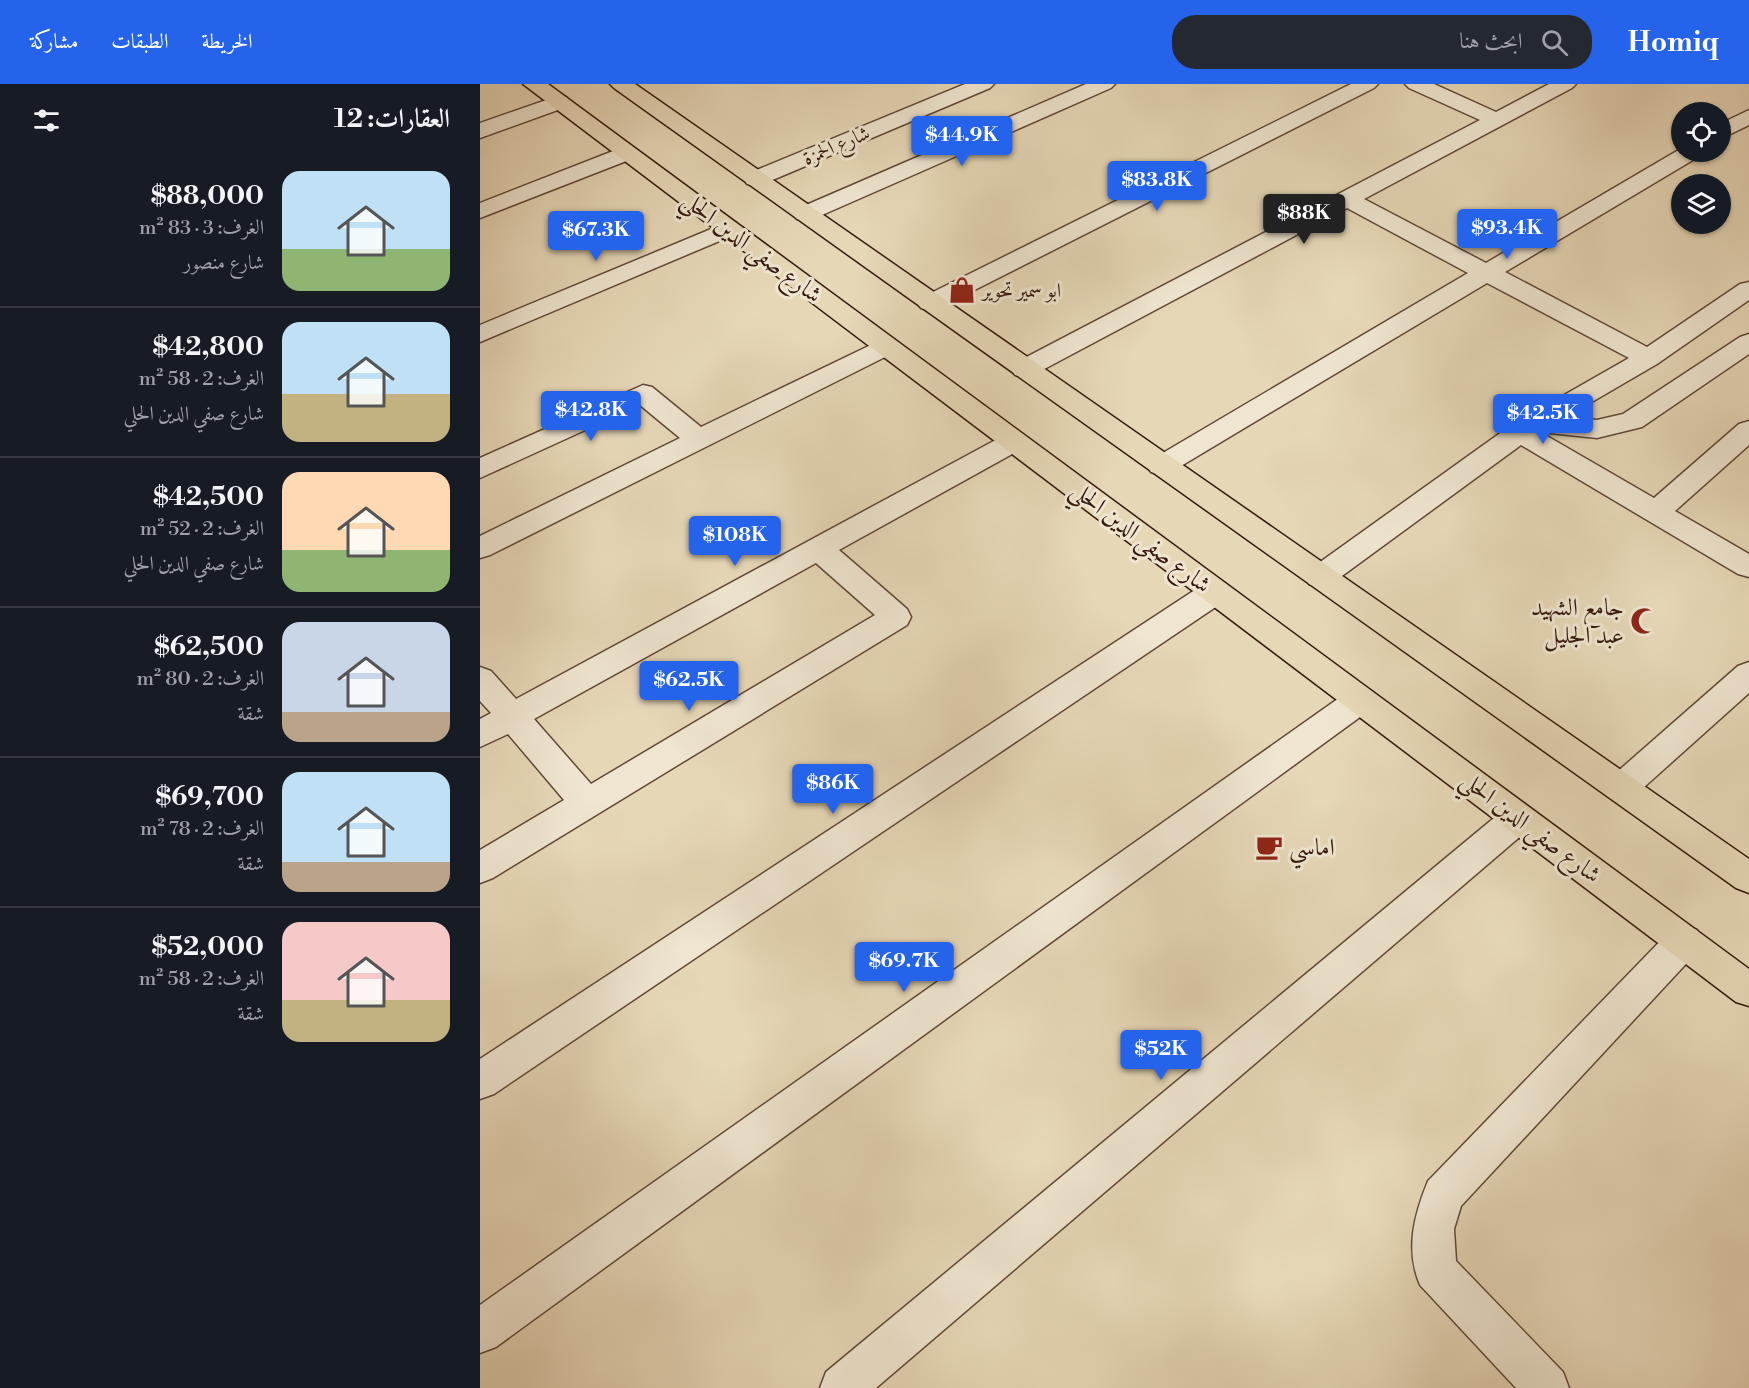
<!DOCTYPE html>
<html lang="ar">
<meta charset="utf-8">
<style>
:root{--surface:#171b24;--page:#242831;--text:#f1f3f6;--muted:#9ea1a6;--line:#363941;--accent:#2563eb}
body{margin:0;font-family:"Libre Bodoni",Amiri,serif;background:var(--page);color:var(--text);direction:rtl;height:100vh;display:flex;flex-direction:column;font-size:22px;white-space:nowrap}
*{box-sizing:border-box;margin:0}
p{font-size:20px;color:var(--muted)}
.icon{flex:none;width:33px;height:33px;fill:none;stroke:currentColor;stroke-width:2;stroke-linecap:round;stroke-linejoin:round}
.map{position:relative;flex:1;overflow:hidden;direction:ltr}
.drawer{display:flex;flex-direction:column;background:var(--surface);width:480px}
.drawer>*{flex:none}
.controls{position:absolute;left:1191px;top:18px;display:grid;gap:12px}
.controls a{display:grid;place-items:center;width:60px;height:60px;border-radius:50%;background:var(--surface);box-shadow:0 2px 4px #0004;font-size:30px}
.price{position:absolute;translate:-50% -51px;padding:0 14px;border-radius:6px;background:var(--accent);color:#fff;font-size:20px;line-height:39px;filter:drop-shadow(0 2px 3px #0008)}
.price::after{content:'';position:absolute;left:50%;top:36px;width:18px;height:14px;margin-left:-9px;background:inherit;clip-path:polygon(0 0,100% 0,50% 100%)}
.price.on{background:#222;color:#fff}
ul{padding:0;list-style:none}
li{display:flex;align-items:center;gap:18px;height:150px;padding:0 30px}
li+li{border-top:2px solid var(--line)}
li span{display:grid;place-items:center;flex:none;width:168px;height:120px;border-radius:18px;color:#555}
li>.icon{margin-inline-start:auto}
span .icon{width:72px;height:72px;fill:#fffc;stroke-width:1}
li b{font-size:26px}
h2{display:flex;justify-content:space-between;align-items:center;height:72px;padding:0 30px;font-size:26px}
header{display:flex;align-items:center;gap:36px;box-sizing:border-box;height:84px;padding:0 30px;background:var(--accent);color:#fff}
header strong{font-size:28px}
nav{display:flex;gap:33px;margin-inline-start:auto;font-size:21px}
.search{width:420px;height:54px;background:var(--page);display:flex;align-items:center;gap:15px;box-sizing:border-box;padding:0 21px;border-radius:24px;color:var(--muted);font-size:22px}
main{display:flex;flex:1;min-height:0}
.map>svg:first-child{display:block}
</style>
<header>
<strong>Homiq</strong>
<div class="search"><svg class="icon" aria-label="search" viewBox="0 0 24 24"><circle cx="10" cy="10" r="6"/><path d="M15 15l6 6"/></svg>ابحث هنا</div>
<nav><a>الخريطة</a><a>الطبقات</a><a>مشاركة</a></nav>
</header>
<main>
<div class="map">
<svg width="1269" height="1304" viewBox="0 0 1269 1304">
<rect width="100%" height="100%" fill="#e6d7b7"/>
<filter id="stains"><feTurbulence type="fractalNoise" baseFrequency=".00333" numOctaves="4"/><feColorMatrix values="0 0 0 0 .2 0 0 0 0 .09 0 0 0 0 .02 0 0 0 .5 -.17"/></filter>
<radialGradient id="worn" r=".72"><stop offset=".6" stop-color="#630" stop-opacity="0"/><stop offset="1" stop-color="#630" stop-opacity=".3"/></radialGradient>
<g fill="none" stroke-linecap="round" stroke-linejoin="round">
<defs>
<g id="minor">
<path d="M485,0H514L510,4L283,100L275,102L267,100L264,95L267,90Z"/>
<path d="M606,0H635L631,4L333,135L325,137L317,135L313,130L317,125Z"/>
<path d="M871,0H898L894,4L459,224L450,227L441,224L437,219L441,214Z"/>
<path d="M925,0H954L1016,28L1069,0H1096L1092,4L884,115L1006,179L1202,64V68H1221L1218,73L1025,188L1167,263L1260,200L1269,198V216L1177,280L1086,333L1117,336L1143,330L1260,253L1269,250V270L1162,343L1117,354L1060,348L1174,414L1259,340L1269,337V361L1195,427L1269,470V493L1258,490L1041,361L851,500L840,504L829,500L825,493L829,486L1030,342L1149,274L1007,199L691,388L681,391L671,388L667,382L671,376L988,189L867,124L553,291L544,293L535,291L531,285L535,279L1000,36L929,4Z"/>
<path d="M78,12L86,13L89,18L86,23L0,54V39Z"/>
<path d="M1269,26V41L1240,55V40Z"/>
<path d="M146,62L154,64L157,69L154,74L0,134V119Z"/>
<path d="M248,138L256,140L260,145L256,150L0,258V241Z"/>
<path d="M406,255L415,258L419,263L415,268L10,471L0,474V452L200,354L160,321L0,394V374L163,301L172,303L221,343L397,258Z"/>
<path d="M533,349L543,352L547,358L543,364L359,466L427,525L431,533L427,541L13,794L0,799V766L84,716L28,650L0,663V635L11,629L0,617V583L11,587L36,615L523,352ZM336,479L395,531L111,700L54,635Z"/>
<path d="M735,497L746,500L750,508L746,516L14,1010L0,1015V975L724,500Z"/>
<path d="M1269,578V609L1153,713L1141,717L1129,713L1124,704L1129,695L1258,582Z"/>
<path d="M880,604L891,607L896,616L891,625L16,1263L0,1269V1221L869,607Z"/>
<path d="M1038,720L1050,724L1055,734L1050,744L396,1304H340L346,1288L1026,724Z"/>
<path d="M1204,841L1217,846L1222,857L1217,868L981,1122L974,1145L976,1177L1083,1288L1089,1304H1036L940,1201C925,1166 934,1131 948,1097L1191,846Z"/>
</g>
<g id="major">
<path d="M43,0H68L1269,885V922L1256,918Z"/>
<path d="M130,0H155L1269,775V809L1256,804L134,4Z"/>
</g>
</defs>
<use href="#minor" stroke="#614837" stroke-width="3"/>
<use href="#major" stroke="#35190c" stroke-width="3"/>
<use href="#minor" fill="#efe5d0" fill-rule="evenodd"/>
<use href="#major" fill="#e6d7b7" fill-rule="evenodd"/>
</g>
<defs>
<symbol id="shop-bare" viewBox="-9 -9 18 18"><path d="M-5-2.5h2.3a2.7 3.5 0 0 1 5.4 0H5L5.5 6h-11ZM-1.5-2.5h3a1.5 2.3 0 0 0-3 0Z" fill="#8f2418" stroke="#efe5d0" stroke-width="2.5" paint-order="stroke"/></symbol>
<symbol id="mosque-bare" viewBox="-9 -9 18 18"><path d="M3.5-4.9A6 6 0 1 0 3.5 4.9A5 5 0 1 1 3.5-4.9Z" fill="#8f2418" stroke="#efe5d0" stroke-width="2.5" paint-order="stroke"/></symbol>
<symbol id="cafe-bare" viewBox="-9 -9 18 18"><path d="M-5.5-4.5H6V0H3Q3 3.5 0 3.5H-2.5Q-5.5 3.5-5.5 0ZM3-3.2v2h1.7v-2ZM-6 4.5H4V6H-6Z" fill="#8f2418" stroke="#efe5d0" stroke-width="2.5" paint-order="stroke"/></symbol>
</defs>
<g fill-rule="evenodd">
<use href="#shop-bare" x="463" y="187" width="38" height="38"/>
<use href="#mosque-bare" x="1145" y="518" width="38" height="38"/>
<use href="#cafe-bare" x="770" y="744" width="38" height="38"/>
</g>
<g text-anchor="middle" stroke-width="6" stroke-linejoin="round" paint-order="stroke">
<g font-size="20" fill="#35190c" stroke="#efe5d0">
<text transform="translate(356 61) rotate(-23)" y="7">شارع الحمزة</text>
</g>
<g font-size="20" fill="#35190c" stroke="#efe5d0" text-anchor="start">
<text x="502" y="213">ابو سمير تحوير</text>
</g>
<g font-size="24" fill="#35190c" stroke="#efe5d0">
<text transform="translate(272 163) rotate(37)" y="8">شارع صفي الدين الحلي</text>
<text transform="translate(661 453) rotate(37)" y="8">شارع صفي الدين الحلي</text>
<text transform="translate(1051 743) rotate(37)" y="8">شارع صفي الدين الحلي</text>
</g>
<g font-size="24" fill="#35190c" stroke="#efe5d0" text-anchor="end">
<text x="1144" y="531">جامع الشهيد<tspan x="1144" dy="28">عبد الجليل</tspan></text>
<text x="809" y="771" text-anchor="start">اماسي</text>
</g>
</g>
<rect width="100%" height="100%" filter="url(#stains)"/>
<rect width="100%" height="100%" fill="url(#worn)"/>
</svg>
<div class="controls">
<a><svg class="icon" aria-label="locate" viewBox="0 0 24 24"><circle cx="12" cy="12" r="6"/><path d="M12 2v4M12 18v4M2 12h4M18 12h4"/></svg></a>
<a><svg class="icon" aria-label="layers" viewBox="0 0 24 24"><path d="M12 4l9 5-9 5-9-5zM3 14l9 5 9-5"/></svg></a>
</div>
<b class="price" style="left:482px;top:83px">$44.9K</b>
<b class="price" style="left:677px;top:128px">$83.8K</b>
<b class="price on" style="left:824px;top:161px">$88K</b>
<b class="price" style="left:1027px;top:176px">$93.4K</b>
<b class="price" style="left:116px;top:178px">$67.3K</b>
<b class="price" style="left:111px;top:358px">$42.8K</b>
<b class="price" style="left:1063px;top:361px">$42.5K</b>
<b class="price" style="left:255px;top:483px">$108K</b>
<b class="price" style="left:209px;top:628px">$62.5K</b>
<b class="price" style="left:353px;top:731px">$86K</b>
<b class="price" style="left:424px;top:909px">$69.7K</b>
<b class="price" style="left:681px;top:997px">$52K</b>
</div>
<section class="drawer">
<h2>العقارات: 12<svg class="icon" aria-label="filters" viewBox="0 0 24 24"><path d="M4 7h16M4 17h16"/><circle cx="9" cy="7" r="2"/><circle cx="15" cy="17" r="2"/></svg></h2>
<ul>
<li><span style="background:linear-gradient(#bfe0f5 65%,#8fb573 0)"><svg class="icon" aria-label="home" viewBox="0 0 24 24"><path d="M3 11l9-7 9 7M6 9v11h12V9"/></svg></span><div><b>$88,000</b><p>الغرف: 3 · 83 m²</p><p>شارع منصور</p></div></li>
<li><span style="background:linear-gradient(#bfe0f5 60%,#c2b280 0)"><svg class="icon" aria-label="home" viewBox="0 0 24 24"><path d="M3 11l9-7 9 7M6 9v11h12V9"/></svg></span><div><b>$42,800</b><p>الغرف: 2 · 58 m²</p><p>شارع صفي الدين الحلي</p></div></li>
<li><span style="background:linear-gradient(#ffd9b3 65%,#8fb573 0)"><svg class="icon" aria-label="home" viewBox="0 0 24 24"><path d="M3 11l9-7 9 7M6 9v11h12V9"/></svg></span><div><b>$42,500</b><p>الغرف: 2 · 52 m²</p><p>شارع صفي الدين الحلي</p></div></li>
<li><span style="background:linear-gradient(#c9d6e8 75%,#b9a48a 0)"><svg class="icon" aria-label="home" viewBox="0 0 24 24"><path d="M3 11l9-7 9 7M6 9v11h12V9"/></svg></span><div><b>$62,500</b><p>الغرف: 2 · 80 m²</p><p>شقة</p></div></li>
<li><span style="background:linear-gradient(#bfe0f5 75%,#b9a48a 0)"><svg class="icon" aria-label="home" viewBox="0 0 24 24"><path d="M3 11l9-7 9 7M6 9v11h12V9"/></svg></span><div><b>$69,700</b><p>الغرف: 2 · 78 m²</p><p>شقة</p></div></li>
<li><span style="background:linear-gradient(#f6c9c9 65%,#c2b280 0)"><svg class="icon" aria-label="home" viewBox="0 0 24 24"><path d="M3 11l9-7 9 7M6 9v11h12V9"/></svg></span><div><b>$52,000</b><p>الغرف: 2 · 58 m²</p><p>شقة</p></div></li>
</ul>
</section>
</main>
